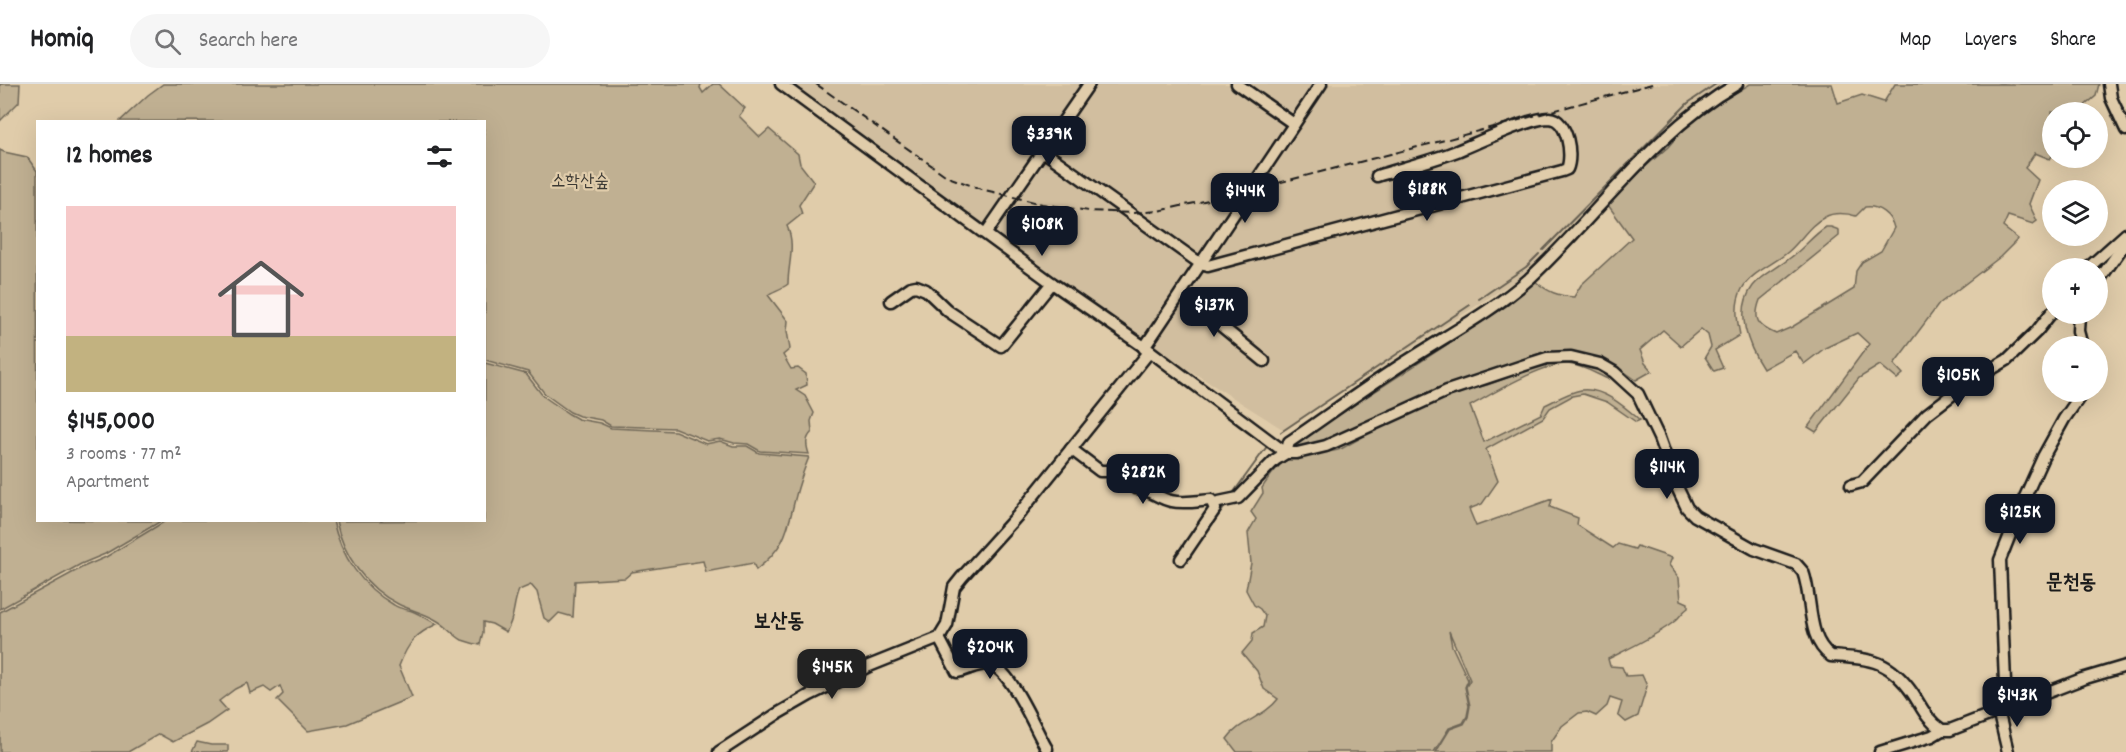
<!DOCTYPE html>
<meta charset="utf-8">
<style>
:root{--surface:#fff;--page:#f6f6f6;--text:#202124;--muted:#757577;--line:#e0e0e0;--accent:#111827}
body{margin:0;font-family:Dekko,"Poor Story",sans-serif;background:var(--page);color:var(--text);height:100vh;display:flex;flex-direction:column;font-size:22px;white-space:nowrap}
*{box-sizing:border-box;margin:0}
p{font-size:20px;color:var(--muted)}
.icon{flex:none;width:33px;height:33px;fill:none;stroke:currentColor;stroke-width:2;stroke-linecap:round;stroke-linejoin:round}
.map{position:relative;flex:1;overflow:hidden}
.panel{position:absolute;left:36px;top:36px;width:450px;height:402px;display:flex;flex-direction:column;background:var(--surface);border-radius:0px;box-shadow:0 6px 24px #0002}
.panel>*{flex:none}
.buttons{position:absolute;left:2042px;top:18px;display:grid;gap:12px}
.buttons a{display:grid;place-items:center;width:66px;height:66px;border-radius:50%;background:var(--surface);box-shadow:0 6px 24px #0002;font-size:30px}
.price{position:absolute;translate:-50% -51px;padding:0 14px;border-radius:12px;background:var(--accent);color:#fff;font-size:20px;line-height:39px;filter:drop-shadow(0 2px 3px #0008)}
.price::after{content:'';position:absolute;left:50%;top:36px;width:18px;height:14px;margin-left:-9px;background:inherit;clip-path:polygon(0 0,100% 0,50% 100%)}
.price.on{background:#222;color:#fff}
ul{padding:0;list-style:none}
li{display:grid;align-content:center;gap:12px;height:318px;padding:0 30px}
li+li{border-top:2px solid var(--line)}
li span{display:grid;place-items:center;height:186px;border-radius:0px;color:#555}
li>.icon{margin-inline-start:auto}
span .icon{width:108px;height:108px;fill:#fffc;stroke-width:1}
li b{font-size:26px}
h2{display:flex;justify-content:space-between;align-items:center;height:72px;padding:0 30px;font-size:26px}
header{display:flex;align-items:center;gap:36px;box-sizing:border-box;height:84px;padding:0 30px;background:var(--surface);border-bottom:2px solid var(--line)}
header strong{font-size:28px}
nav{display:flex;gap:33px;margin-inline-start:auto;font-size:21px}
.search{width:420px;height:54px;background:var(--page);display:flex;align-items:center;gap:15px;box-sizing:border-box;padding:0 21px;border-radius:33px;color:var(--muted);font-size:22px}
.map>svg:first-child{display:block}
</style>
<header>
<strong>Homiq</strong>
<div class="search"><svg class="icon" aria-label="search" viewBox="0 0 24 24"><circle cx="10" cy="10" r="6"/><path d="M15 15l6 6"/></svg>Search here</div>
<nav><a>Map</a><a>Layers</a><a>Share</a></nav>
</header>
<div class="map">
<svg width="2126" height="668" viewBox="0 0 2126 668">
<rect width="100%" height="100%" fill="#e0ccaa"/>
<filter id="ink" filterUnits="userSpaceOnUse"><feTurbulence type="fractalNoise" baseFrequency=".0167" numOctaves="2"/><feDisplacementMap in="SourceGraphic" scale="12" xChannelSelector="R" yChannelSelector="G"/><feConvolveMatrix kernelMatrix="1 2 1 2 8 2 1 2 1" color-interpolation-filters="sRGB"/></filter>
<g filter="url(#ink)">
<path fill="#d1be9f" d="M787,0H1730L1667,40L1524,191L1284,346L1137,253Z"/>
<g fill="#c0b092" stroke="#6e6657" stroke-width="1.5">
<path d="M0,0H20L19,18L0,37Z"/>
<path d="M163,0H701L700,4L703,9L713,0H719L745,24L739,32L760,53L769,45L798,70L800,80L814,98L799,121L802,130L787,142C796,161 788,180 788,200C782,205 771,208 768,211L788,237L787,247L790,265L783,271L791,285L798,284L806,290L807,301L796,306L805,312L814,329L811,337L812,348C805,355 806,361 809,370L760,367L748,360L734,359L720,355L707,357L675,344L611,342L601,336L579,332L570,328L545,310L528,288L485,276L484,38L120,37L148,11Z"/>
<path d="M1750,0H1832L1838,19L1862,11L1884,18L1895,0H2099L2096,12L2077,28H2052V72L2050,75L2035,69L2025,84L2038,96L2029,120L2037,137L2033,140L2008,132L2003,143L2018,155L2000,173L1939,220L1894,280L1903,290L1897,295L1880,281L1859,294L1816,348L1808,343L1869,260L1857,249L1825,264L1804,280L1795,267L1763,285C1748,262 1734,227 1753,202C1762,191 1779,183 1790,174C1803,165 1812,152 1826,143H1831L1839,146V152L1760,216C1753,235 1757,242 1776,250L1792,243L1854,205L1856,187L1862,178L1881,167L1894,144C1891,131 1878,121 1865,123L1856,132C1847,129 1833,128 1825,133C1810,140 1801,157 1788,168C1773,181 1751,188 1742,205C1734,220 1737,236 1740,251L1715,266L1723,284L1714,287L1705,273L1711,263L1708,251L1701,245L1681,262L1663,246L1640,266L1645,279L1652,287L1636,296C1607,274 1579,265 1543,270L1442,303L1318,359L1295,364L1293,362L1300,356L1508,221L1535,197C1548,208 1558,212 1574,213L1581,201L1632,154L1608,121L1644,84L1668,63L1685,43L1709,25Z"/>
<path d="M0,66L4,68L27,73L37,87L38,436L161,437L105,470L81,480L0,525Z"/>
<path d="M1565,276L1591,282L1607,291L1608,295C1596,290 1582,281 1568,280C1542,279 1494,309 1470,322L1484,358L1541,330L1545,321C1556,316 1569,308 1581,306C1603,303 1625,323 1640,336L1636,338L1607,318L1583,310L1572,312L1550,324L1543,334L1486,365L1498,397L1482,420L1469,425L1476,442L1552,415L1550,423L1578,434L1577,441L1613,464L1618,460L1635,465L1637,462L1672,474L1669,481L1679,494L1681,516L1688,519V524C1682,528 1680,533 1675,537C1658,551 1628,565 1608,575L1610,582L1622,583L1626,592L1642,591L1647,602L1638,632L1626,638L1618,631L1622,618L1610,614L1607,622L1596,632L1587,628L1579,629L1562,642L1551,658V668H1436L1450,645L1464,640L1468,633L1470,622L1466,603L1470,596L1449,547L1452,562L1468,596L1465,603L1469,622L1467,632L1463,639L1449,644L1434,668H1237L1227,655C1239,637 1265,633 1278,615L1264,605L1257,587L1242,569L1252,557L1253,549L1263,543L1265,532L1260,525L1254,521L1246,506L1251,479L1248,449L1256,435L1251,428L1263,409L1262,404C1268,395 1275,384 1284,378C1299,367 1324,371 1341,365C1373,347 1407,328 1441,315C1457,308 1474,305 1490,300C1515,292 1538,279 1565,276Z"/>
<path d="M485,279L526,290L543,312L569,330L578,335L600,339L611,344L675,347L706,360L720,357L733,362H747L759,369L809,373C805,383 801,394 798,404C787,442 790,459 756,486L753,479L706,488L703,477L632,488L625,494L575,497L573,533L559,529L550,538L544,534L537,508L531,501L519,506C512,522 516,532 506,548L492,540L483,538V549L480,561C474,560 468,558 462,556C453,551 446,541 436,536C424,529 410,526 398,520C366,504 343,471 336,437L484,436Z"/>
<path d="M167,436L333,437C341,472 362,503 394,521C400,525 405,525 412,527C420,530 429,536 437,540C415,550 408,559 399,582L412,613L347,640L308,647L277,616L283,610L280,602L271,608L264,603L250,609L247,599L235,605L219,617L227,626L207,640L173,658L159,650L128,668H0V528L83,483L106,473Z"/>
<path d="M197,658L211,661H228V668H192Z"/>
</g>
<g fill="none" stroke-linecap="round" stroke-linejoin="round">
<g stroke="#665f51" stroke-width="2">
<path d="M1543,166L1688,19L1716,0"/>
<path d="M1479,215L1526,183L1539,170"/>
<path d="M1281,348L1470,221"/>
<path d="M1231,412L1268,361"/>
<path d="M1193,466L1227,420"/>
</g>
<defs>
<g id="minor">
<path d="M781,0L1052,199L1150,267L1286,369"/>
<path d="M1237,0L1294,40"/>
<path d="M2109,0L2111,14L2126,46"/>
<path d="M1043,67L1201,180L1208,182L1562,87L1567,85C1573,72 1568,35 1549,34C1529,34 1477,59 1457,67C1431,77 1403,84 1377,92"/>
<path d="M986,149L1089,0"/>
<path d="M2088,184L2126,150"/>
<path d="M2097,199L2126,158"/>
<path d="M1181,209L1264,277"/>
<path d="M891,217L911,203L916,202L926,206L948,227L1001,262L1052,199"/>
<path d="M2079,230L2078,247L2082,262"/>
<path d="M1144,264L1321,0"/>
<path d="M1071,365L1100,387H1114L1135,404C1147,403 1159,415 1171,417C1184,420 1198,417 1211,416L1215,425L1181,475"/>
<path d="M1286,369L1289,358C1330,330 1370,300 1412,274C1451,249 1494,226 1529,195C1599,130 1653,48 1737,0"/>
<path d="M1851,401L1862,398L1927,330L1966,300L2007,276L2037,247L2052,228"/>
<path d="M1214,419L1238,414L1275,376L1286,369H1297L1326,362L1447,307L1525,281L1547,274L1571,273L1600,280L1614,288L1638,310L1659,354L1676,401L1687,424L1695,432L1754,465L1796,480L1803,488C1813,514 1806,555 1831,572C1870,575 1889,575 1913,610C1923,625 1926,635 1942,646H1950L2082,595L2126,582"/>
<path d="M939,554L957,588C968,586 978,579 989,580C1011,584 1035,646 1047,665"/>
<path d="M2006,623L2000,476L2025,413L2043,373L2064,335L2083,308"/>
<path d="M1998,626L2008,668"/>
<path d="M719,668L777,630L810,611L869,582L939,554L947,541L954,503L962,493L1018,431L1150,267"/>
<path d="M1880,668L1932,652L1942,646"/>
</g>
</defs>
<use href="#minor" stroke="#1c1c1c" stroke-width="15"/>
<use href="#minor" stroke="#e0ccaa" stroke-width="10"/>
<path stroke="#1c1c1c" stroke-width="2" stroke-dasharray="9 4.5" stroke-linecap="butt" d="M816,0L948,93L981,105L1042,120L1089,127L1133,129L1158,127L1227,112L1445,56L1652,0"/>
</g>
</g>
<g text-anchor="middle" stroke-width="4.5" stroke-linejoin="round" paint-order="stroke">
<g font-size="18" fill="#3d3a34" stroke="#e0ccaa">
<text x="580" y="102">소학산숲</text>
</g>
<g font-size="21" font-weight="bold" fill="#1c1c1c" stroke="#e0ccaa">
<text x="2071" y="504">문천동</text>
<text x="779" y="543">보산동</text>
</g>
</g>
</svg>
<div class="buttons">
<a><svg class="icon" aria-label="locate" viewBox="0 0 24 24"><circle cx="12" cy="12" r="6"/><path d="M12 2v4M12 18v4M2 12h4M18 12h4"/></svg></a>
<a><svg class="icon" aria-label="layers" viewBox="0 0 24 24"><path d="M12 4l9 5-9 5-9-5zM3 14l9 5 9-5"/></svg></a>
<a>+</a>
<a>−</a>
</div>
<b class="price" style="left:1049px;top:83px">$339K</b>
<b class="price" style="left:1427px;top:138px">$188K</b>
<b class="price" style="left:1245px;top:140px">$144K</b>
<b class="price" style="left:1042px;top:173px">$108K</b>
<b class="price" style="left:1214px;top:254px">$137K</b>
<b class="price" style="left:1958px;top:324px">$105K</b>
<b class="price" style="left:1667px;top:416px">$114K</b>
<b class="price" style="left:1143px;top:421px">$282K</b>
<b class="price" style="left:2020px;top:461px">$125K</b>
<b class="price" style="left:990px;top:596px">$204K</b>
<b class="price on" style="left:832px;top:616px">$145K</b>
<b class="price" style="left:2017px;top:644px">$143K</b>
<section class="panel">
<h2>12 homes<svg class="icon" aria-label="filters" viewBox="0 0 24 24"><path d="M4 7h16M4 17h16"/><circle cx="9" cy="7" r="2"/><circle cx="15" cy="17" r="2"/></svg></h2>
<ul>
<li><span style="background:linear-gradient(#f6c9c9 70%,#c2b280 0)"><svg class="icon" aria-label="home" viewBox="0 0 24 24"><path d="M3 11l9-7 9 7M6 9v11h12V9"/></svg></span><div><b>$145,000</b><p>3 rooms · 77 m²</p><p>Apartment</p></div></li>
</ul>
</section>
</div>
